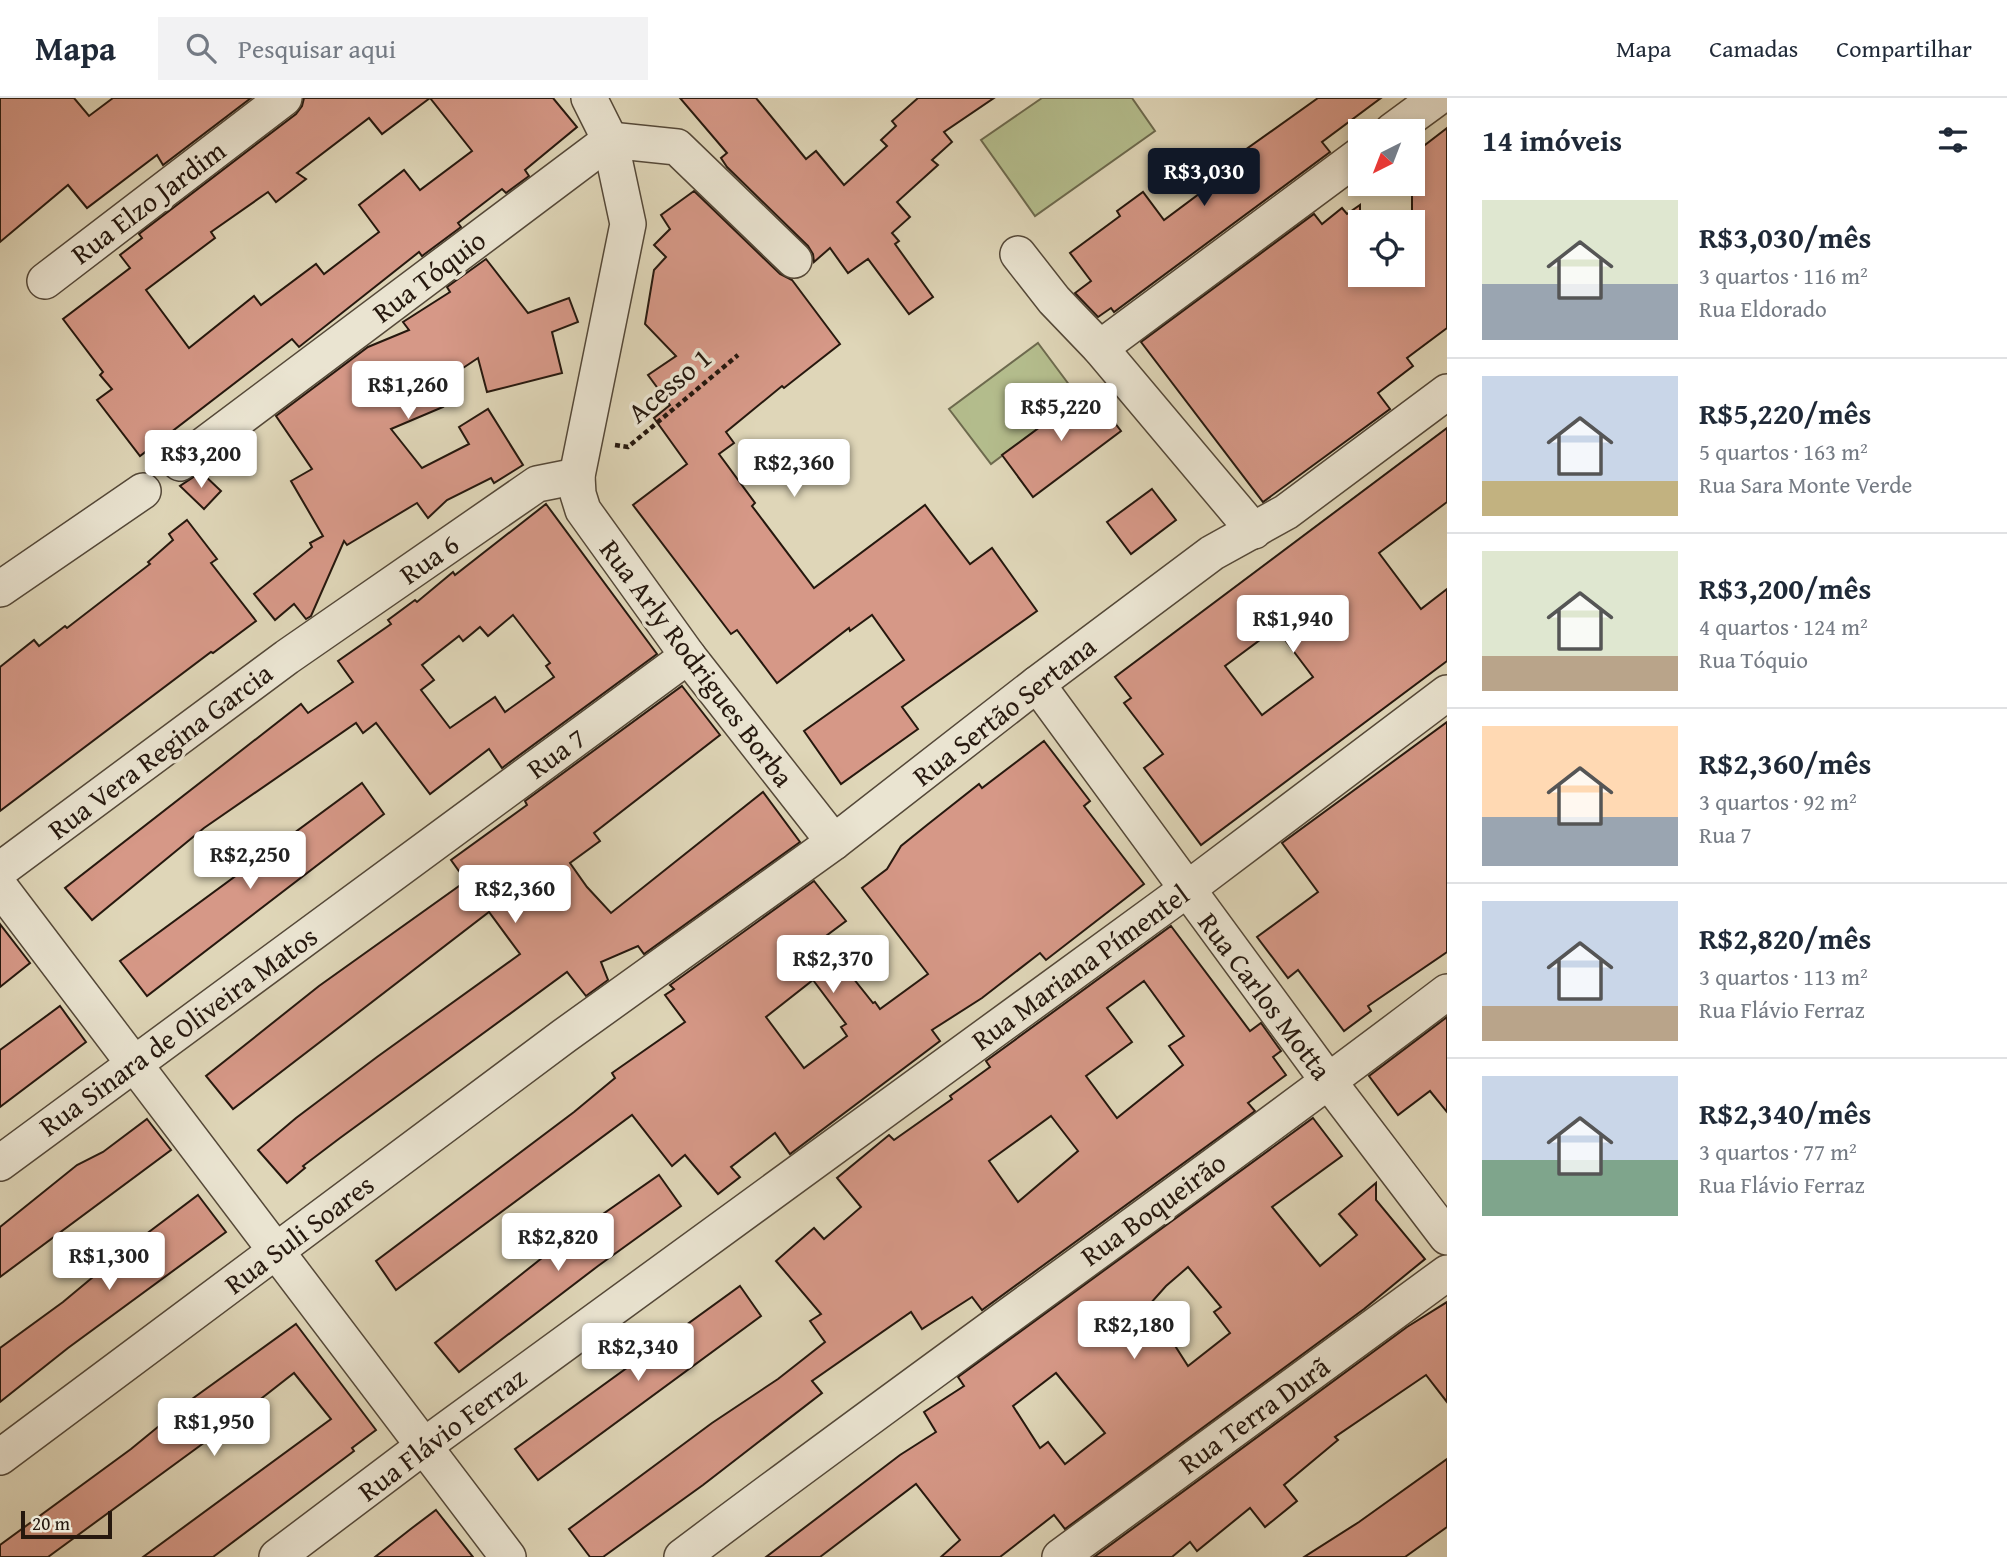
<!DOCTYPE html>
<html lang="pt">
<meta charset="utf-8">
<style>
:root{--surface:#fff;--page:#f2f2f3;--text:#1f2937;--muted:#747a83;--line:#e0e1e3;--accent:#111827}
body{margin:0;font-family:"Gentium Book Plus",serif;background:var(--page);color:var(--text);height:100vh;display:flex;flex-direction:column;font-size:26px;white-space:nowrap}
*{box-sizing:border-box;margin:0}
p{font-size:23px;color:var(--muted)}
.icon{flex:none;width:38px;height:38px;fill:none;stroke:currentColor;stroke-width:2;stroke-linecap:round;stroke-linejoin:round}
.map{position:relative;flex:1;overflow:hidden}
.panel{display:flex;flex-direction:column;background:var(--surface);width:560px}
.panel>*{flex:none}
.needle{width:46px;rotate:222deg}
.controls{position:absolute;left:1348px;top:21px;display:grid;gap:14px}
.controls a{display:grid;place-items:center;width:77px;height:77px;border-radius:0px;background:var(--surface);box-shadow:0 4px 10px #0003;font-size:35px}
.scale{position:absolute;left:21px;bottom:18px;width:91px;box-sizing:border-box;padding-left:7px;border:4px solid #26180e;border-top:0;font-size:19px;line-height:24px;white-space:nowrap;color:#26180e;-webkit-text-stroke:5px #eae4d1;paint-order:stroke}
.price{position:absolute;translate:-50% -60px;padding:0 16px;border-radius:7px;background:#fff;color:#222;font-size:23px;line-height:46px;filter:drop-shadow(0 2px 4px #0008)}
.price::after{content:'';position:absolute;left:50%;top:42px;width:21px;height:16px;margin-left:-10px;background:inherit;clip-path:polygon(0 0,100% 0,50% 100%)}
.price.active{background:var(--accent);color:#fff}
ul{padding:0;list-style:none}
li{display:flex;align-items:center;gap:21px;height:175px;padding:0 35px}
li+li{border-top:2px solid var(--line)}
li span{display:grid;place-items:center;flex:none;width:196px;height:140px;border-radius:0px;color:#555}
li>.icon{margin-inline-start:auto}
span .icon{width:84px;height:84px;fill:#fffc;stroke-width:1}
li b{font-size:30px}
h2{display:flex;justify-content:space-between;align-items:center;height:84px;padding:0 35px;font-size:30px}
header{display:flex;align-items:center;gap:42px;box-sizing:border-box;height:98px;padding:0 35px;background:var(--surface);border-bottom:2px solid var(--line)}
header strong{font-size:33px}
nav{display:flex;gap:38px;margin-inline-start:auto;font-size:24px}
.search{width:490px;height:63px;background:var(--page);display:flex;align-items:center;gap:18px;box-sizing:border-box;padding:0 24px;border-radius:0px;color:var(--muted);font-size:26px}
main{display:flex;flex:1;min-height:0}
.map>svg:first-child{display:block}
</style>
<header>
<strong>Mapa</strong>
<div class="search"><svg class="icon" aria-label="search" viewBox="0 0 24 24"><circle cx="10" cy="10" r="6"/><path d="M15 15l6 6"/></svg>Pesquisar aqui</div>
<nav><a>Mapa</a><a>Camadas</a><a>Compartilhar</a></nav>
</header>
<main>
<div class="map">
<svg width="1447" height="1459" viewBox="0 0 1447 1459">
<rect width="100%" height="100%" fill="#dfd6b8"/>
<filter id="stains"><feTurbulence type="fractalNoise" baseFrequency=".00286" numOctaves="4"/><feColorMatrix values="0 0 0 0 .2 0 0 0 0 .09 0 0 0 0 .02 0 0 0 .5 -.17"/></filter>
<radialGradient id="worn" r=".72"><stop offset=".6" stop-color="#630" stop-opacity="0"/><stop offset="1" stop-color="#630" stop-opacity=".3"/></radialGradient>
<g fill="#b4bd8d" stroke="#6d6a4e" stroke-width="2">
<path d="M1042,0H1132L1155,33L1035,118L981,42Z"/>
<path d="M1038,245L1079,300L991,366L949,311Z"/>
</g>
<g fill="#d69887" stroke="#26180e" stroke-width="2" fill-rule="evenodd">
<path d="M0,0H74L89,18L113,0H251L163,67L157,57L87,110L68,87L0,144Z"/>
<path d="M304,0H553L577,29L525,72L529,78L506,95L502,91L458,125L461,129L422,158L419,154L299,249L292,241L140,358L97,302L112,291L100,277L103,274L63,221L130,170L120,157L142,140L139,136L296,16L302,8ZM430,0L472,53L420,92L404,72L359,107L379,134L324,176L316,166L261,207L254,198L189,250L146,192L215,140L211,134L268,94L276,104L306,81L297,75L369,20L382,36Z"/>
<path d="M680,0H756L806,61L816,53L844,87L887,48L881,42L896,28L892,23L918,0H994L944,34L952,44L932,62L938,67L897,104L910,119L892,135L899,143L895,146L933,199L909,216L868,161L848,175L830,150L814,164L813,156L808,148L727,69L721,60L727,55Z"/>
<path d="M1318,0H1381L1322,44L1330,54L1114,214L1111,210L1098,219L1075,195L1091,183L1070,155L1120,118L1117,113L1143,94L1164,122L1203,93L1205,96L1252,61L1245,52Z"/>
<path d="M1447,30V230L1407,260L1413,268L1378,295L1390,311L1263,404L1141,244L1314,116L1322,126L1342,110L1347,116L1360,107V177H1412V57Z"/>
<path d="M694,93L780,176L792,182L840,246L784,290L782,288L726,334L734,345L719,356L755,405L752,408L814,490L925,407L970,466L992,450L1037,513L902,609L918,631L841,686L804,633L904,562L872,517L850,533L849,530L777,585L737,532L731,536L633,407L687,366L654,320L670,307L648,277L676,258L645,226L654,172L666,159L654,147L670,131L661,117Z"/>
<path d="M486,161L528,215L569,200L578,224L552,234L562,275L487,294L478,260L433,290L443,309L391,331L422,370L469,346L459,329L488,311L523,367L494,385L491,380L447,402L428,420L417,405L347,447L344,443L311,518L306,521L294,506L275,522L254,496L312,449L310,445L323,438L291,383L312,371L276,318L368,249L409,232L403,224L450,194L447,189Z"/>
<path d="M1090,292L1121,333L1033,399L1002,357Z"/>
<path d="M1447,330V404L1379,455L1421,511L1447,491V563L1201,747L1144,670L1163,656L1124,605L1131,600L1115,579ZM1276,530L1313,579L1262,617L1225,568Z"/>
<path d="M201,374L221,393L204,411L180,388Z"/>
<path d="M1152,391L1176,422L1131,456L1107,424Z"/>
<path d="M546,406L657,556L502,670L489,651L430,696L376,625L363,635L356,625L204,730L92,822L65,790L301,606L308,615L353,584L338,563L391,526L388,522L415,502L417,504L453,474L455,477ZM513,517L550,565L546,568L554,579L505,614L495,599L450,630L421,592L434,582L422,567L459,538L463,543L480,529L488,538Z"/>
<path d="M187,422L217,461L211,465L256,523L213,555L211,554L0,713V569L34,542L39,548L65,528L67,530L150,466L148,464L173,442L169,436Z"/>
<path d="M682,588L720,637L594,735L600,743L570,765L587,789L611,815L763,694L800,744L644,856L638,848L601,864L608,882L586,898L567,874L340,1040L303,1068L305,1070L287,1085L258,1052L296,1020L377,959L520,856L489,814L233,1011L206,978L319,888L466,783L451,762L527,707L525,703Z"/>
<path d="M1447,624V854L1368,908L1371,913L1344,933L1298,872L1288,880L1257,839L1318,794L1282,745Z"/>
<path d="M1044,643L1090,703L1084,708L1144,786L1046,862L1040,855L982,900L932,932L940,943L790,1056L775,1035L731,1069L740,1079L718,1096L685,1057L672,1068L632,1017L396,1192L376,1163L574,1014L615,980L612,975L685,924L665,897L674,891L670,887L814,783L846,823L822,841L873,905L875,904L880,911L928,876L862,790L887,771L901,748L927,727L979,686L982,690ZM813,882L846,926L841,929L847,938L804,970L766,919Z"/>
<path d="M362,685L384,716L147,898L120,863Z"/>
<path d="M0,826L30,865L0,889Z"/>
<path d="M1171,828L1250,933L1261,925L1281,953L1273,959L1286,977L1248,1005L1255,1013L982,1212L972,1199L922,1231L911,1214L812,1283L822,1295L703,1387L603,1459H590L569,1431L712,1325L778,1281L825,1244L810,1223L821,1216L776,1163L814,1130L824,1141L861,1109L837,1080L889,1037L894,1042L952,1001L950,998L990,969L986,963ZM1144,883L1184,938L1169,948L1183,967L1117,1020L1086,978L1132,944L1107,910ZM1051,1018L1078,1053L1018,1104L989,1063Z"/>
<path d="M60,908L86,944L0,1009V952Z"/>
<path d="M1447,919V1014L1430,993L1398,1017L1369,978Z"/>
<path d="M1313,1020L1342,1058L1272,1109L1320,1168L1357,1137L1339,1116L1376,1085V1102L1425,1161L1364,1211L1065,1431L1054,1417L1000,1459H941L960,1442L916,1386L820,1459H766L900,1357L936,1334L924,1314L964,1288L958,1279ZM1188,1169L1221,1209L1214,1214L1230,1235L1188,1268L1149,1207L1166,1188ZM1056,1275L1105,1335L1065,1366L1048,1344L1040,1350L1013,1308Z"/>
<path d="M147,1021L171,1052L0,1179V1129L77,1067L103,1054Z"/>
<path d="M659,1077L681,1108L598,1168L459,1274L435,1245L557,1148Z"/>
<path d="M198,1097L226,1134L68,1250L0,1304V1250L63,1204L129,1149Z"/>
<path d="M740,1188L761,1218L538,1382L515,1351Z"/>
<path d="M1447,1204V1304L1426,1277L1335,1339L1338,1342L1284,1387L1297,1403L1265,1429L1250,1410L1197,1453L1190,1444L1172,1459H1094L1407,1229Z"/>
<path d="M296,1226L376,1332L352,1350L354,1353L213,1459H143L331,1321L294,1275L216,1336L48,1459H0V1447L131,1351L192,1301Z"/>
<path d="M1447,1361V1429L1405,1459H1304L1359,1424Z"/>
<path d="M436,1412L473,1459H375L412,1430Z"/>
</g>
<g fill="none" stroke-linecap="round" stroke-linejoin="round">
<defs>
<g id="minor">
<path d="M589,0L610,42L628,126L577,378L578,396L583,412L688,558L834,744"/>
<path d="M1392,33L1437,0"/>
<path d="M610,42L677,49L794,162"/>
<path d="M1018,156L1054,202L1100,250L1254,433"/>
<path d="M45,183L284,0"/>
<path d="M1100,250L1360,57"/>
<path d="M180,365L610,42"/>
<path d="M0,491L143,393"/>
<path d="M1037,586L1329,984L1447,1139"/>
<path d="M0,772L287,559L537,386L577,378"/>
<path d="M0,789L508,1459"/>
<path d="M0,1065L688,558"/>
<path d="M0,1359L564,938L834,744L1037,586L1212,455L1286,414L1447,294"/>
<path d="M277,1459L424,1348L1186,792L1447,595"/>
<path d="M682,1459C935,1268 1195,1086 1447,894"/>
<path d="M1060,1459L1447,1175"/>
</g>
</defs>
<use href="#minor" stroke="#544838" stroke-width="38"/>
<path stroke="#26180e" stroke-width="4.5" stroke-dasharray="5 3.5" stroke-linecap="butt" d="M615,347L628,349L738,257"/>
<use href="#minor" stroke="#eae4d1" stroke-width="35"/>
</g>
<g text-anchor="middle" stroke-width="7" stroke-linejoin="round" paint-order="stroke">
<g font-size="28" fill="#26180e" stroke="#eae4d1">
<text transform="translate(148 104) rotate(-37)" y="10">Rua Elzo Jardim</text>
<text transform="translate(429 178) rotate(-37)" y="10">Rua Tóquio</text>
<text transform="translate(669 287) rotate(-40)" y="10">Acesso 1</text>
<text transform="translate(429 461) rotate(-35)" y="10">Rua 6</text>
<text transform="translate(697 565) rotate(53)" y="10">Rua Arly Rodrigues Borba</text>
<text transform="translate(1004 613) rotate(-38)" y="10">Rua Sertão Sertana</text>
<text transform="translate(160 653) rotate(-37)" y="10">Rua Vera Regina Garcia</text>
<text transform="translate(556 655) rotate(-36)" y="10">Rua 7</text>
<text transform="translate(1080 869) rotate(-36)" y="10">Rua Mariana Pímentel</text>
<text transform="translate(1265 898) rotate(53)" y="10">Rua Carlos Motta</text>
<text transform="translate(178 933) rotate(-36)" y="10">Rua Sinara de Oliveira Matos</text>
<text transform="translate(1153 1111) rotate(-36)" y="10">Rua Boqueirão</text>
<text transform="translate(299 1136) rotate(-37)" y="10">Rua Suli Soares</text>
<text transform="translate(1254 1317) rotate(-36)" y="10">Rua Terra Durã</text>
<text transform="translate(442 1336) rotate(-37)" y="10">Rua Flávio Ferraz</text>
</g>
</g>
<rect width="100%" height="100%" filter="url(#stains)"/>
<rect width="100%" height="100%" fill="url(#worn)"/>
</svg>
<div class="controls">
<a><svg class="needle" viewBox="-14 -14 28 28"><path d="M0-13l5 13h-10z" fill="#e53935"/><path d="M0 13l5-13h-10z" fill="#747a83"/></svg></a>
<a><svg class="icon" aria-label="locate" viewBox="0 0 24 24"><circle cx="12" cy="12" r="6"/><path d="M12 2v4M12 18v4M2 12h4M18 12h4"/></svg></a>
</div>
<div class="scale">20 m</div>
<b class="price active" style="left:1204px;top:110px">R$3,030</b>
<b class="price" style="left:408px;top:323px">R$1,260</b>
<b class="price" style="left:1061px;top:345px">R$5,220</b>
<b class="price" style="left:201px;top:392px">R$3,200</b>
<b class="price" style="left:794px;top:401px">R$2,360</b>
<b class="price" style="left:1293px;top:557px">R$1,940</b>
<b class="price" style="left:250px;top:793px">R$2,250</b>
<b class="price" style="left:515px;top:827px">R$2,360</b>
<b class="price" style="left:833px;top:897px">R$2,370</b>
<b class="price" style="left:558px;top:1175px">R$2,820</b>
<b class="price" style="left:109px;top:1194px">R$1,300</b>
<b class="price" style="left:1134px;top:1263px">R$2,180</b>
<b class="price" style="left:638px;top:1285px">R$2,340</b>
<b class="price" style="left:214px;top:1360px">R$1,950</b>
</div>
<section class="panel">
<h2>14 imóveis<svg class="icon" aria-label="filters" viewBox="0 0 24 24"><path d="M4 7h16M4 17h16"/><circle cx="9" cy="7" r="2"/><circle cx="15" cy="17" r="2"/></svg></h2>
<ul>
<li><span style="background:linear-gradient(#dfe7d0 60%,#9aa5b1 0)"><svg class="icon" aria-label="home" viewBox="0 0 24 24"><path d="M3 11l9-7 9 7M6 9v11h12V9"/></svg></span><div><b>R$3,030/mês</b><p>3 quartos · 116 m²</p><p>Rua Eldorado</p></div></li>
<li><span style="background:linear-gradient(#c9d6e8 75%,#c2b280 0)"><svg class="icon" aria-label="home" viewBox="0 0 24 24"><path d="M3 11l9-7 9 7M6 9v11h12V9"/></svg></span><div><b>R$5,220/mês</b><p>5 quartos · 163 m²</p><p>Rua Sara Monte Verde</p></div></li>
<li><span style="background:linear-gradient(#dfe7d0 75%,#b9a48a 0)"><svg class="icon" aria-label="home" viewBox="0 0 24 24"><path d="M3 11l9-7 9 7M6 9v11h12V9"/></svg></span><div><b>R$3,200/mês</b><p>4 quartos · 124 m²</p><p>Rua Tóquio</p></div></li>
<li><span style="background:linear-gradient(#ffd9b3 65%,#9aa5b1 0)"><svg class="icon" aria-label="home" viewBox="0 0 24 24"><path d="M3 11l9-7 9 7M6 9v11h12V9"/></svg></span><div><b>R$2,360/mês</b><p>3 quartos · 92 m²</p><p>Rua 7</p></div></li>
<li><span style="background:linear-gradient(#c9d6e8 75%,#b9a48a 0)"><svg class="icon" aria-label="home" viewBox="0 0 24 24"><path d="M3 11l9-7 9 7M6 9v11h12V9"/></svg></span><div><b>R$2,820/mês</b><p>3 quartos · 113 m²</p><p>Rua Flávio Ferraz</p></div></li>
<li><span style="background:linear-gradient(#c9d6e8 60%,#7fa58c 0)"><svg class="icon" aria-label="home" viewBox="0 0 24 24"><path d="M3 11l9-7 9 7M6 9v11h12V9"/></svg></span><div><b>R$2,340/mês</b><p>3 quartos · 77 m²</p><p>Rua Flávio Ferraz</p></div></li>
</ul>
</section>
</main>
